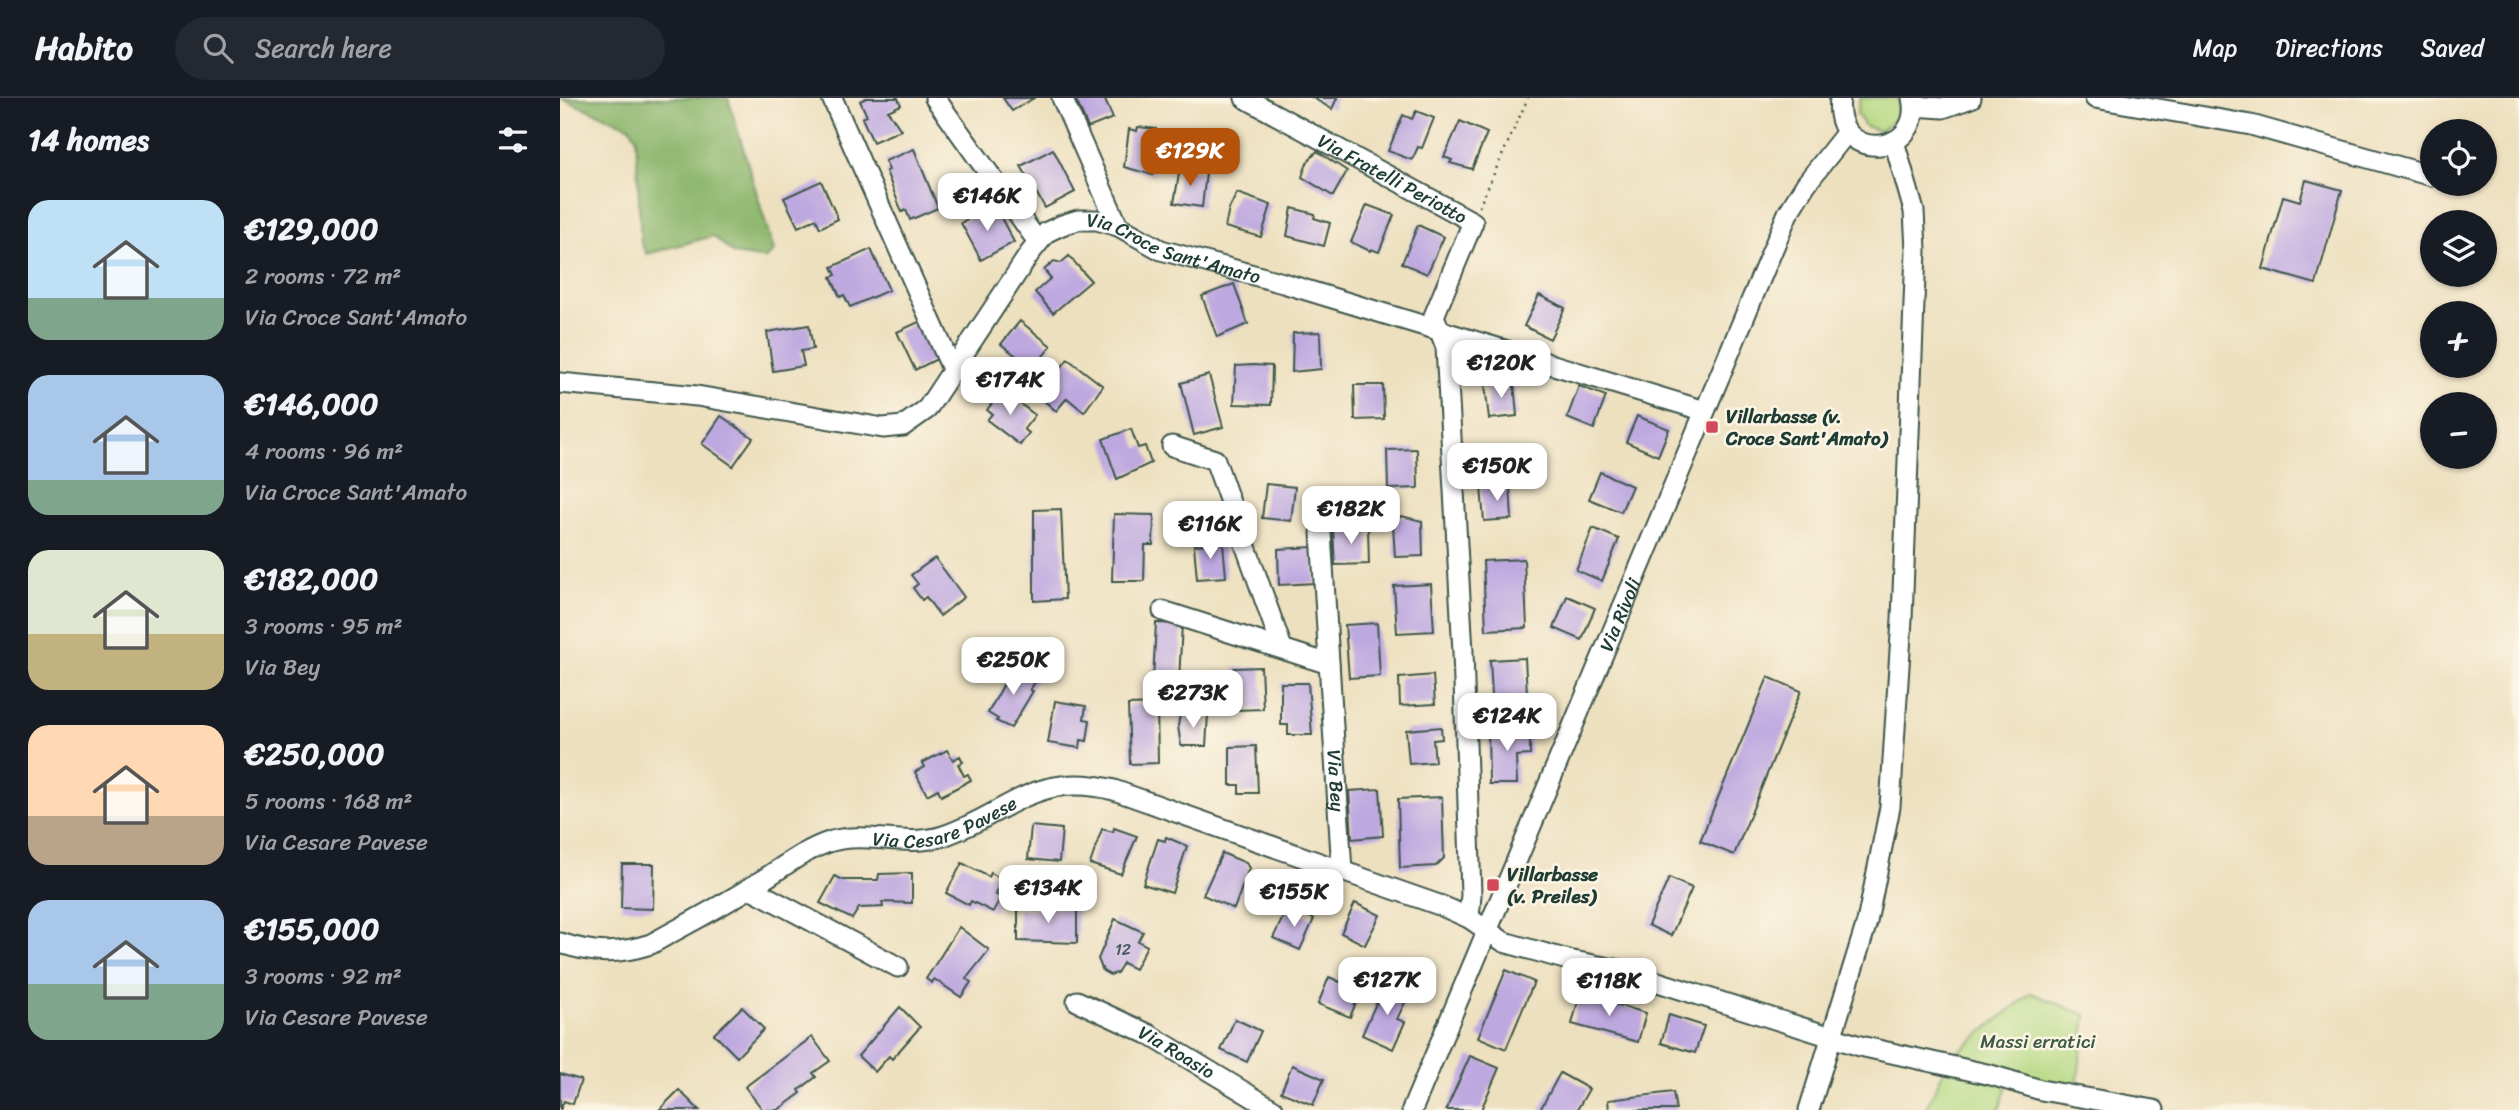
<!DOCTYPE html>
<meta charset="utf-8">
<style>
:root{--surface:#171b24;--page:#242831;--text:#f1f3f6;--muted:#9ea1a6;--line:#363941;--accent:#b45309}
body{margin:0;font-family:Sriracha,sans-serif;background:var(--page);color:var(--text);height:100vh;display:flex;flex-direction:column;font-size:26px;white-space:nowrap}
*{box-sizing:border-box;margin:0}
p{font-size:23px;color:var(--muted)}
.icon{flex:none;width:38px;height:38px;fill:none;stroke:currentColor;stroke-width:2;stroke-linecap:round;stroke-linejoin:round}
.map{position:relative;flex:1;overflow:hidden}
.sheet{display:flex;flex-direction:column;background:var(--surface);width:560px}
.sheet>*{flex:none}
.fabs{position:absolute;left:1860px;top:21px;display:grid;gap:14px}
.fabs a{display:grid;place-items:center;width:77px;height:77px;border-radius:50%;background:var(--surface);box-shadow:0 2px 5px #0004;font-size:35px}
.price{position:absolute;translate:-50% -60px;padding:0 16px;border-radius:14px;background:#fff;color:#222;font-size:23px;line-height:46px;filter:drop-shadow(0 2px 4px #0008)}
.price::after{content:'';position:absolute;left:50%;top:42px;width:21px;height:16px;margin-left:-10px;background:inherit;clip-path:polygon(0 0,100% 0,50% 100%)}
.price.selected{background:var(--accent);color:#fff}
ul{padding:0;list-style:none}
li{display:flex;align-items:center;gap:21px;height:175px;padding:0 28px}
li span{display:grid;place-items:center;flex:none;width:196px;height:140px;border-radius:21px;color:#555}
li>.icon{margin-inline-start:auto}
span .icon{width:84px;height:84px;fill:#fffc;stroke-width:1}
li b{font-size:30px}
h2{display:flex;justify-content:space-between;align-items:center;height:84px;padding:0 28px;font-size:30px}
header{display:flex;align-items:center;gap:42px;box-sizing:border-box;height:98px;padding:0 35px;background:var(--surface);border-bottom:2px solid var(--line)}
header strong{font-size:33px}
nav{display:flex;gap:38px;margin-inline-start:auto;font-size:24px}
.search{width:490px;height:63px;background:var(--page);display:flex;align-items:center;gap:18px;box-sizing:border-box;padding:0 24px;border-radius:38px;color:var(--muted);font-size:26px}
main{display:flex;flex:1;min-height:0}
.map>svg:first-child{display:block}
</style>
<header>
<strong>Habito</strong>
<div class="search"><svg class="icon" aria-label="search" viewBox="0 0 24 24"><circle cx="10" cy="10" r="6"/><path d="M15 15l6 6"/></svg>Search here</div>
<nav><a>Map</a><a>Directions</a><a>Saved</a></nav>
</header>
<main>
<section class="sheet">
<h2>14 homes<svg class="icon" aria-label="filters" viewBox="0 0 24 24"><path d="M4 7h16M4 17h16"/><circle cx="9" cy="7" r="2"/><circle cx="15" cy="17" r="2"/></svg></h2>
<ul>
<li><span style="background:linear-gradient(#bfe0f5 70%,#7fa58c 0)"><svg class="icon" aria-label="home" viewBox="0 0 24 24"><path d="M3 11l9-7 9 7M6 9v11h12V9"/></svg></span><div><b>€129,000</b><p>2 rooms · 72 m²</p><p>Via Croce Sant'Amato</p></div></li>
<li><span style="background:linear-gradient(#a9c7e8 75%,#7fa58c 0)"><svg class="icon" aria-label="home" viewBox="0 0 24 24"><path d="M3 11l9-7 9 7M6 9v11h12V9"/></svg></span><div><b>€146,000</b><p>4 rooms · 96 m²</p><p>Via Croce Sant'Amato</p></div></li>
<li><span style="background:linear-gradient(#dfe7d0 60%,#c2b280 0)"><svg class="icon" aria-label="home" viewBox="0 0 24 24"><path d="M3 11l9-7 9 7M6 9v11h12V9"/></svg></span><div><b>€182,000</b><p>3 rooms · 95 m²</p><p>Via Bey</p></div></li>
<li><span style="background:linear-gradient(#ffd9b3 65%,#b9a48a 0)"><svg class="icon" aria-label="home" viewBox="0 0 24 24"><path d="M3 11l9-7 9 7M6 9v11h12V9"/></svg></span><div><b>€250,000</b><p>5 rooms · 168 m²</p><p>Via Cesare Pavese</p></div></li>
<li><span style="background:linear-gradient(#a9c7e8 60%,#7fa58c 0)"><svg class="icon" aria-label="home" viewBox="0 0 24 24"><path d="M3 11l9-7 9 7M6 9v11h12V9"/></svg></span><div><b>€155,000</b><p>3 rooms · 92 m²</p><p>Via Cesare Pavese</p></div></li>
</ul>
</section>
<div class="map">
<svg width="1959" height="1012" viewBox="0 0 1959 1012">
<rect width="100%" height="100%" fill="#fcf5e5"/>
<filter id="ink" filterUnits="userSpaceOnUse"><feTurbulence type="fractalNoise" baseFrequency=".0143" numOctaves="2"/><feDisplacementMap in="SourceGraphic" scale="14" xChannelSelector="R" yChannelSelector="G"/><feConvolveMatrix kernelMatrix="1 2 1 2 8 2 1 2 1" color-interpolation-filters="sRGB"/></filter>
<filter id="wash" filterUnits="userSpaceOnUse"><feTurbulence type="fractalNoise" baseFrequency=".00686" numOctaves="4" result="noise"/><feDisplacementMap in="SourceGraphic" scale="28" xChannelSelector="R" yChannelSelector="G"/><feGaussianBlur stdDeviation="1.57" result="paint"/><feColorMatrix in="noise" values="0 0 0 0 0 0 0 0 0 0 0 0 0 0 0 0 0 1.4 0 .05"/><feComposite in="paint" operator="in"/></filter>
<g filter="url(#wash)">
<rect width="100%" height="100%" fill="#ede0bf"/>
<g fill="#b4d881" stroke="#6a8a5a" stroke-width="2">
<path d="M1300,0H1337L1339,6L1337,21L1319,33L1305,28L1297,16Z"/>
<path d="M1471,895L1526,917L1516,995L1450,979L1439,1012H1365L1390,960Z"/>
</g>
<path fill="#8fb86f" stroke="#577a52" stroke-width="2" d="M0,0H168L214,153L206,161L174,156L153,138L87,156L81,145L76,39L69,28Z"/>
<g id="blocks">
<g fill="#bea8e0">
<path d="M306,0H338L341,7L328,13L341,32L313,44L302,20L307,18L300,3Z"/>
<path d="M443,0H474L452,13Z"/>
<path d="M515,0H544L553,20L528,30Z"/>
<path d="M753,0H777L772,11Z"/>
<path d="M856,13L874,20L862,50L858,49L852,62L828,53L843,17L852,21Z"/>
<path d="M900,23L927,35L912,71L890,65L892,62L884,59Z"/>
<path d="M578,29L596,31L594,51L599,52L593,77L564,69L569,31L577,33Z"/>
<path d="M354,51L378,110L350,122L346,112L342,114L326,73L329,72L325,63Z"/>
<path d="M493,51L515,94L485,110L461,68Z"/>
<path d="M757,53L787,73L773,98L742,79L747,65Z"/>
<path d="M620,70L646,75L642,109L614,105Z"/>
<path d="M1746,82L1782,92L1756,186L1703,171L1723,98L1740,103Z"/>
<path d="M261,83L278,121L260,130L256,121L238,129L224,100Z"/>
<path d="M677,95L711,107L701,139L665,129L669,111Z"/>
<path d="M807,107L834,117L819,154L811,151L810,153L791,144Z"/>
<path d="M429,109L434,118L439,116L454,144L421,162L401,125Z"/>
<path d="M732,110L755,116L754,120L770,125L764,148L727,138Z"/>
<path d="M858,127L884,139L867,176L842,165Z"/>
<path d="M311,151L329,192L290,209L284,197L280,199L271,179L276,177L272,169Z"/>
<path d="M509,158L531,183L493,215L475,194L491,180L484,172L494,163L501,165Z"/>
<path d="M674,186L688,226L657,239L642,198Z"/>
<path d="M979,197L1005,210L990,241L964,228Z"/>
<path d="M363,222L381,259L355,272L337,234Z"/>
<path d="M460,223L491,248L473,271L441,246Z"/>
<path d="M249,227L253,251L241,253L244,268L213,273L207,234Z"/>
<path d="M760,234L761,271L732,274L733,235Z"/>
<path d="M508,261L543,288L524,314L507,300L496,313L479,298Z"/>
<path d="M693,267L712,268L711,307L674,306L676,268Z"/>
<path d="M649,277L663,329L634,337L621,285Z"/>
<path d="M954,284L957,318L929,321L925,287Z"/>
<path d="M794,287H823L824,321L795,322Z"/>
<path d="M1019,288L1046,298L1034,331L1007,320Z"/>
<path d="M442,292L475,317L464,331L469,335L460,347L427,322L432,316L427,312Z"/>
<path d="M161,318L193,340L173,368L142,346Z"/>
<path d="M1077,318L1109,331L1098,358L1066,344Z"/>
<path d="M571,331L578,350L585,348L591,365L557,381L543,341Z"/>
<path d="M857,351L858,390L828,391L827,352Z"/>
<path d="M1040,374L1072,388L1061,414L1029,401Z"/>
<path d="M706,386L735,389L731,423L702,420Z"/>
<path d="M950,387L952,421L924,423L921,389Z"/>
<path d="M501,411L505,501L474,503V412Z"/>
<path d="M554,416L594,417L593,447H585L584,483H552Z"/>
<path d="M841,418L862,423L863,458L835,459L833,427Z"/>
<path d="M808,430L809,466L775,467L773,431Z"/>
<path d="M1033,430L1059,441L1042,483L1016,472Z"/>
<path d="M663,445L666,479L637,481L634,447Z"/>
<path d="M753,449L755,485L719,487L718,451Z"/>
<path d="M375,460L404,499L380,518L366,499L362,502L353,490L358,486L351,477Z"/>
<path d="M964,461L967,530L926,532L923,463Z"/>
<path d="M871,486L874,533L837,535L834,488Z"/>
<path d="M1007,498L1035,510L1022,542L994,530Z"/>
<path d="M596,525L622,526L619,583L593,582Z"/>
<path d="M817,525L820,578L789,580L785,527Z"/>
<path d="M965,560L968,614L933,616L930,562Z"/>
<path d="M701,569L703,611L676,612L674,570Z"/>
<path d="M452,571L459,575L462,571L477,581L470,592L473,593L451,630L436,623L438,621L428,615Z"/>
<path d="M873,577L875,606L840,608L839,580Z"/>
<path d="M1208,579L1241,593L1174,757L1140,743Z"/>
<path d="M721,585H748L752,637H728V627H721Z"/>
<path d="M495,603L526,608L524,621L530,622L527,643L521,642L520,650L488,645Z"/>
<path d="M597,606L598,665L570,666L568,607Z"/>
<path d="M620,616H648L646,648H621L618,628Z"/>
<path d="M881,629L882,641L873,642L875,664L849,666L846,632Z"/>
<path d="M970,630V657L956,658L957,686H929L928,631Z"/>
<path d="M696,648L698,695H679V687H670V649Z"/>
<path d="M387,652L393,662L400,658L403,664L398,666L404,678L408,676L411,682L381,698L378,691L367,697L355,674L364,669L362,665Z"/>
<path d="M820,691L823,738L792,741L789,693Z"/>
<path d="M882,699L884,760L876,768L840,770L838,701Z"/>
<path d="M471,728L502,731L499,764L468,761Z"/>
<path d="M554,730L577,738L561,776L530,766L542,731L553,734Z"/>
<path d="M606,739L627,748L612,795L583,786L598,741L605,743Z"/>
<path d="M662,755L686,765L689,770L674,811L643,797Z"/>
<path d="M402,765L429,779L431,775L443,782L435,796L441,799L433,814L411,803L409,807L386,795Z"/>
<path d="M62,766H94L93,811L61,810Z"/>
<path d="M352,775V805L322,804L323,809L299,810L292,821L260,805L275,778L283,782H318L319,776Z"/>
<path d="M1109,780L1132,790L1111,838L1088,827Z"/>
<path d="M795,805L820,817L805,847L781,835Z"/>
<path d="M728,809L754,821L740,852L713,840Z"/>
<path d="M517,810V845L458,843V811Z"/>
<path d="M555,821L583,834L578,843L587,848L575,871L563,865L557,875L550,877L543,873L538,861Z"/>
<path d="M399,829L429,852L406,881L411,884L401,899L374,881L372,885L366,881Z"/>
<path d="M946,872L974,884L946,951L918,939Z"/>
<path d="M769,879L801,893L790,919L758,906Z"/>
<path d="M825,885L849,896L837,921L845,924L833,951L802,937Z"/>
<path d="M1020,896L1086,915L1078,944L1012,926Z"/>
<path d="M182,909L204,931L177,959L154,936Z"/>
<path d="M340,909L360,929L332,961L329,958L315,974L298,958Z"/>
<path d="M1109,917L1144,928L1135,955L1101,945Z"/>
<path d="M675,921L701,933L687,964L661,952Z"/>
<path d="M252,939L270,963L253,975L256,979L239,992L241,995L218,1012H203L185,989Z"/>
<path d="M910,958L939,970L921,1012H886Z"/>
<path d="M732,967L764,981L753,1007L721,994Z"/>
<path d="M1000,975L1029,991L1017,1012H980Z"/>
<path d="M0,976L21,982L13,1006L4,1003L0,1012Z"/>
<path d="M119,992L139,1012H99Z"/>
<path d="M1113,994L1116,1012H1049L1048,1002Z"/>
</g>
</g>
</g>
<g filter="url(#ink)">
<use href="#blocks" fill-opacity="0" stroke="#3e5549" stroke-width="2"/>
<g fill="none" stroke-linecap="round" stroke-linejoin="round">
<defs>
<g id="minor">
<path d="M272,0L393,273"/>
<path d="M375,0L478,144"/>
<path d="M502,0L558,128"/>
<path id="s1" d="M685,0L913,124L874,218L886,249L903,554L911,797L909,820"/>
<path d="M1280,0C1272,67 1365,59 1352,0"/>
<path d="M1535,0L1691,27L1872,78"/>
<path d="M1354,8L1383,10L1411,0"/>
<path id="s2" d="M0,285L137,298L323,330L343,328L367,311L470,155L487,134L502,127L518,122H537L558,128L601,152L723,185L1145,313"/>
<path d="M612,348L655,362L722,550"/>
<path id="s3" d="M761,435L782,773L882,808L909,820L944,844L1008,862L1060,872L1300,948L1431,977L1481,992L1594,1012"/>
<path d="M603,513L769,566"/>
<path d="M190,790L338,869"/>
<path id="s4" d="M0,845C35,856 56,857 91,846C125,827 160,809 193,788C218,773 243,752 272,743C307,733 347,750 383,738C448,716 475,672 554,692L782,773"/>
<path id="s5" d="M517,903L588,936L714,1012"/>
<path id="s6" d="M852,1012L1228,115L1246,86L1287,34"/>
<path d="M1249,1012L1307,824L1330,709L1342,521L1356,152L1354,113L1334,43"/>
</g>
</defs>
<use href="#minor" stroke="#3e5549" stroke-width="23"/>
<path stroke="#3e5549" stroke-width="2.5" stroke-dasharray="2 5" stroke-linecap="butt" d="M919,109L968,0"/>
<use href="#minor" stroke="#fff" stroke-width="19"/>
</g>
</g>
<g fill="#d1495b" stroke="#fcf5e5" stroke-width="2.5">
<rect x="1145" y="322" width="14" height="14" rx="3.5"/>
<rect x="926" y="780" width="14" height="14" rx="3.5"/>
</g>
<g text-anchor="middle" stroke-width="5" stroke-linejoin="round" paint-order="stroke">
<g font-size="16" fill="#47585f">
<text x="563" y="857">12</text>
</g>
<g font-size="19" fill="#1f3d34" stroke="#fcf5e5">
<text dy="7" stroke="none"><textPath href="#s1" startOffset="168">Via Fratelli Periotto</textPath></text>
<text dy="7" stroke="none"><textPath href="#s2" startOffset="724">Via Croce Sant'Amato</textPath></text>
<text dy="7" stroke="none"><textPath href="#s6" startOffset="537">Via Rivoli</textPath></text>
<text dy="7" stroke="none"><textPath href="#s3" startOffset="248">Via Bey</textPath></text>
<text dy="7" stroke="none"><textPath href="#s4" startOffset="418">Via Cesare Pavese</textPath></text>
<text dy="7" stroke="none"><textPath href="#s5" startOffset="112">Via Roasio</textPath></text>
</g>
<g font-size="19" font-weight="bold" fill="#1f3d34" stroke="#fcf5e5" text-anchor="start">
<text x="1166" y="325">Villarbasse (v.<tspan x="1166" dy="22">Croce Sant'Amato)</tspan></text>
<text x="947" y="783">Villarbasse<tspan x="947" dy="22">(v. Preiles)</tspan></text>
</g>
<g font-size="19" fill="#3d5c43" stroke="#fcf5e5">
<text x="1478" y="950">Massi erratici</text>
</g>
</g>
</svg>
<div class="fabs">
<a><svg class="icon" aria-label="locate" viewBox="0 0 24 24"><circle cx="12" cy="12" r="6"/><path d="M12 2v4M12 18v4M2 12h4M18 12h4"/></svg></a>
<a><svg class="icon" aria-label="layers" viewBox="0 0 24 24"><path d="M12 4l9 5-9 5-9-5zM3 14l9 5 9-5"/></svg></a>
<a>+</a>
<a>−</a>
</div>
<b class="price selected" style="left:630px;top:90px">€129K</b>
<b class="price" style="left:427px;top:135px">€146K</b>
<b class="price" style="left:941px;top:302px">€120K</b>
<b class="price" style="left:450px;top:319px">€174K</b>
<b class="price" style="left:937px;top:405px">€150K</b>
<b class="price" style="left:791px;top:448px">€182K</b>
<b class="price" style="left:650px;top:463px">€116K</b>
<b class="price" style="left:453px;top:599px">€250K</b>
<b class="price" style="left:633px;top:632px">€273K</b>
<b class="price" style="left:947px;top:655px">€124K</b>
<b class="price" style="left:488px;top:827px">€134K</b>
<b class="price" style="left:734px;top:831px">€155K</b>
<b class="price" style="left:827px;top:919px">€127K</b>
<b class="price" style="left:1049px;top:920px">€118K</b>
</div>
</main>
